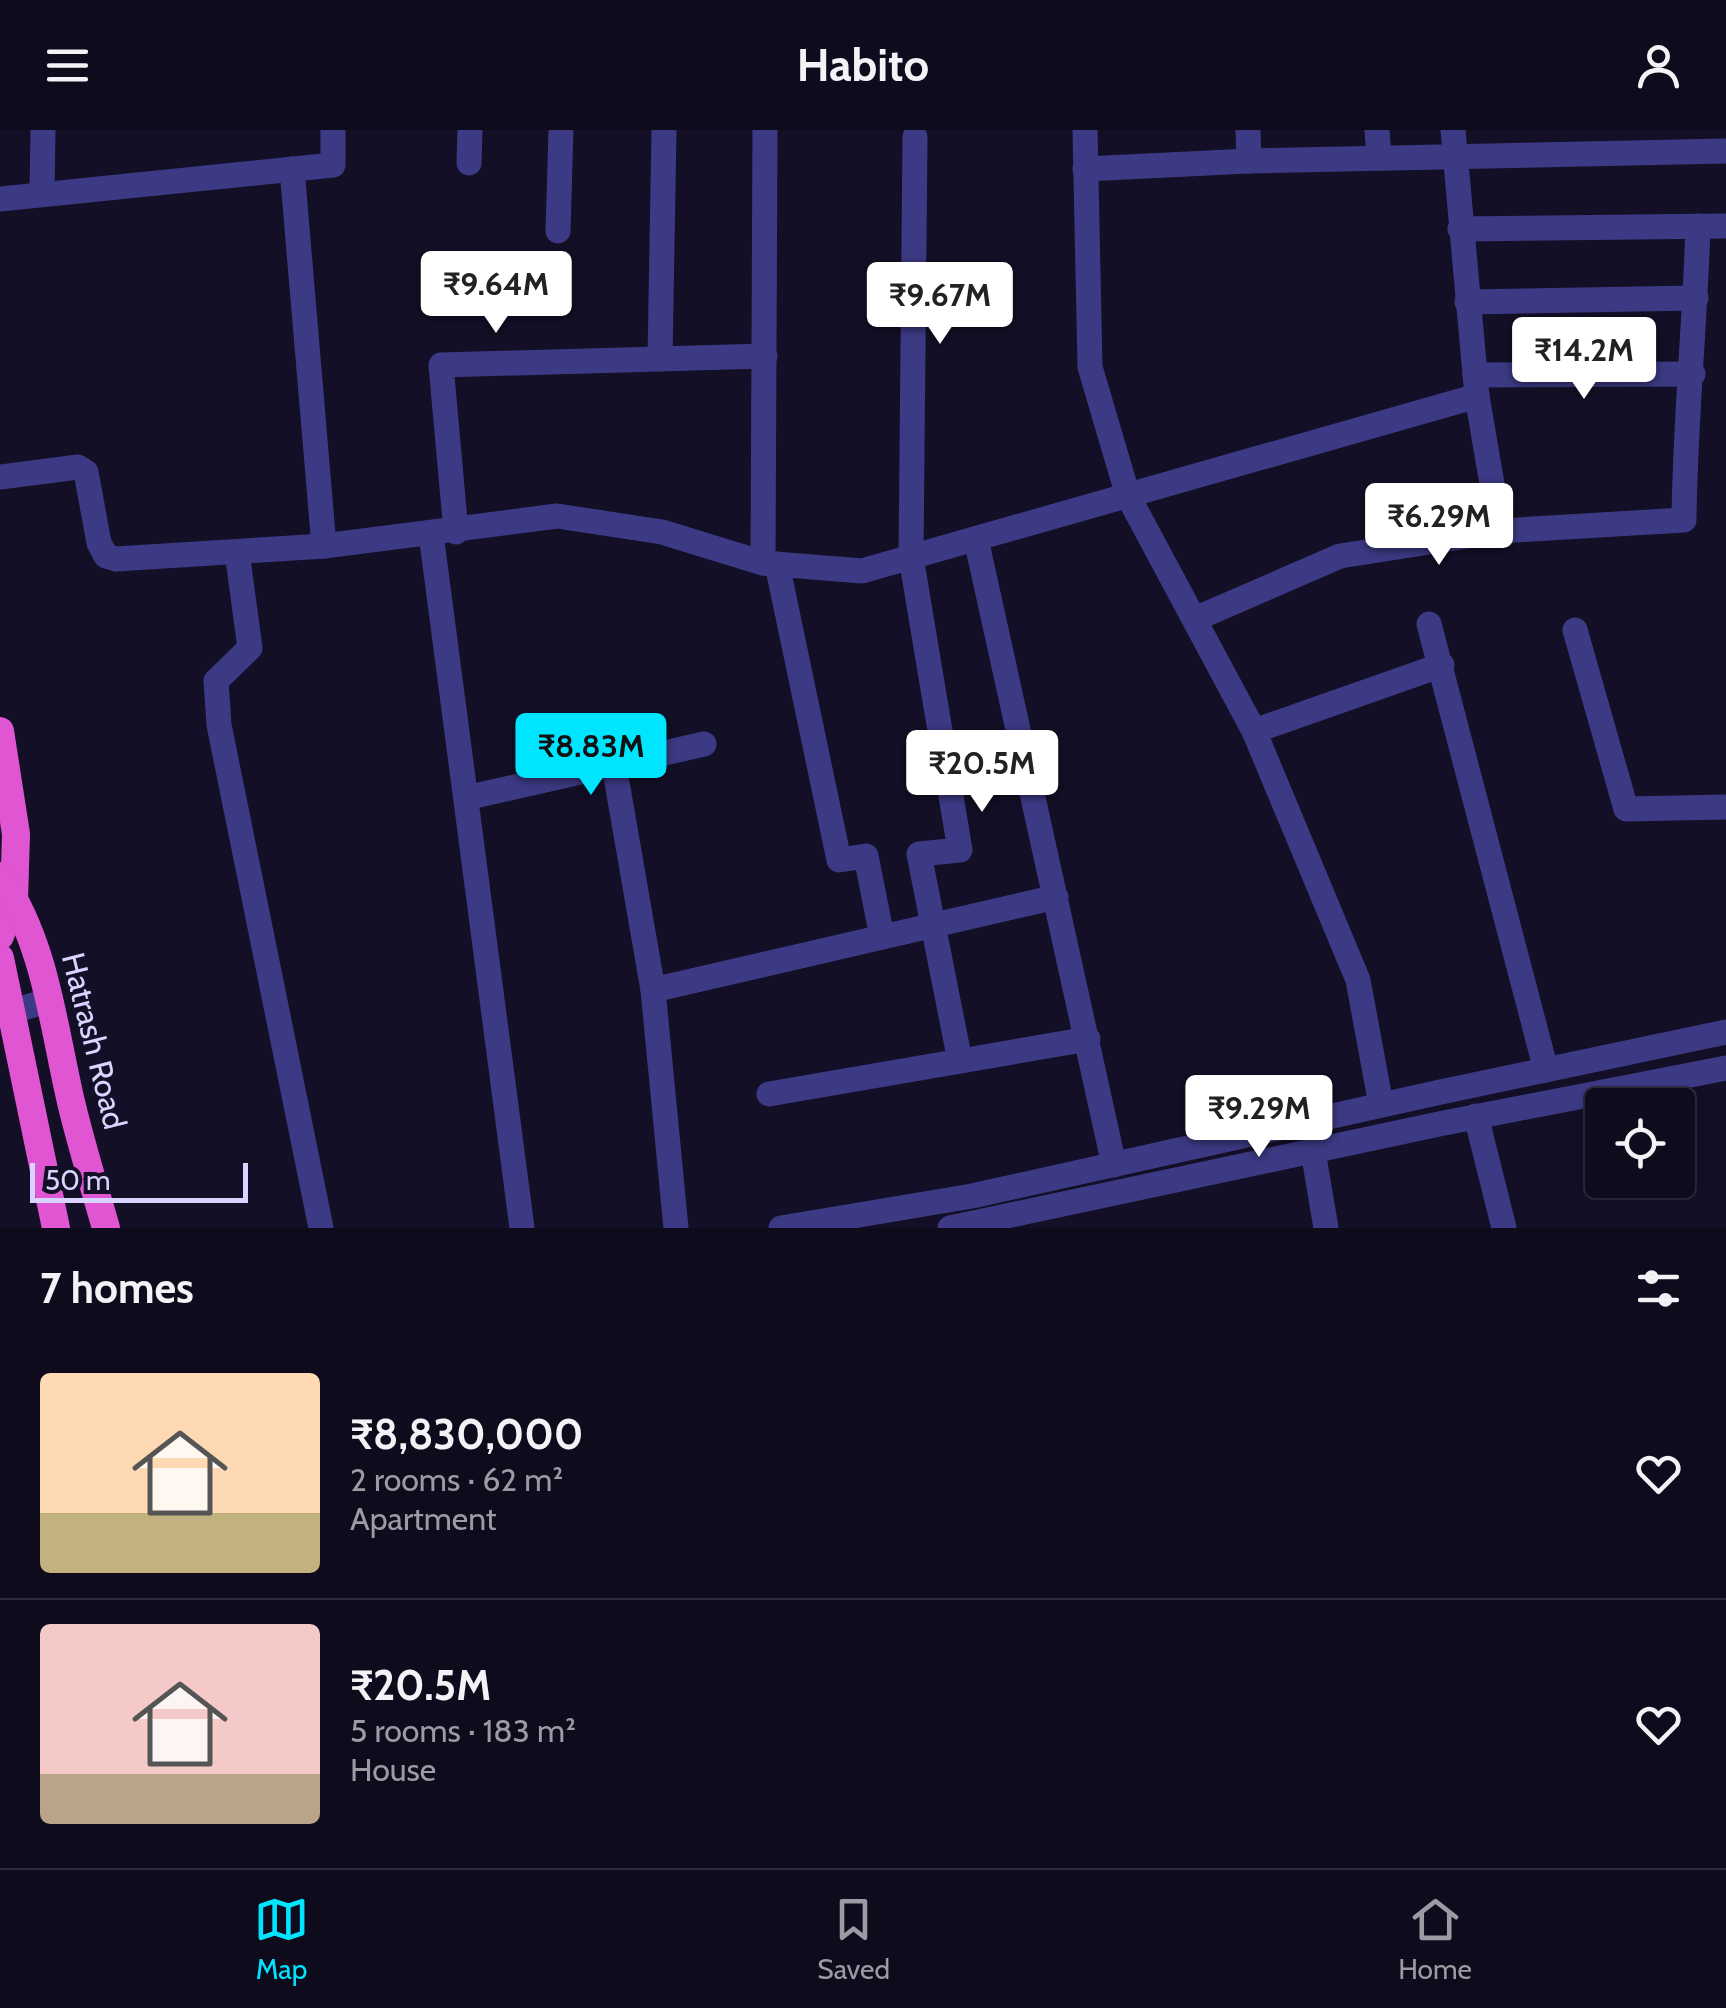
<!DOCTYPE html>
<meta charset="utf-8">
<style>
:root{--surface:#0e0b1c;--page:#1c1929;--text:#f1f3f6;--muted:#9b9ba3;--line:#2e2b3b;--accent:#00e5ff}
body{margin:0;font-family:Cabin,sans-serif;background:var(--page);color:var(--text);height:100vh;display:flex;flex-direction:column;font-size:38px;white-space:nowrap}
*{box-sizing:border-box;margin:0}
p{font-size:32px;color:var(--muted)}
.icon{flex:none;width:55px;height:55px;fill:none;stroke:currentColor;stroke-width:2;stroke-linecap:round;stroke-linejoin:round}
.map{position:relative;height:1098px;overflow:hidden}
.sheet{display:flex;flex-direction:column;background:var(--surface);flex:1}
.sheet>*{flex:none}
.controls{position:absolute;left:1585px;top:958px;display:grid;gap:20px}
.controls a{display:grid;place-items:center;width:110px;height:110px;border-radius:10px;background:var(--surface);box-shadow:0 2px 8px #0004,0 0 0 2px var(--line);font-size:50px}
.scale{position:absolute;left:30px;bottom:25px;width:218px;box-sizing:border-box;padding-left:10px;border:5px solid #d9d4ff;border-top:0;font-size:28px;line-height:35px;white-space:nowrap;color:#d9d4ff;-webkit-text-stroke:8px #130f26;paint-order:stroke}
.price{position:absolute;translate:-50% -85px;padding:0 22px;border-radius:10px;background:#fff;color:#222;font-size:32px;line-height:65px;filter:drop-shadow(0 2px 5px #0008)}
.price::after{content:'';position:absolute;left:50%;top:60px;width:30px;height:22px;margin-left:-15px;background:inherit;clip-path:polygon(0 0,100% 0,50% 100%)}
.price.active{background:var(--accent);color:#111}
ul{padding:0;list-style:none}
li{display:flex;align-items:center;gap:30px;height:250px;padding:0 40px}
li+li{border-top:2px solid var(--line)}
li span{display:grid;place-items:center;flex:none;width:280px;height:200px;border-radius:10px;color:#555}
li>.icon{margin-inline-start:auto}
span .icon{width:120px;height:120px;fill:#fffc;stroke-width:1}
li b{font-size:42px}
h2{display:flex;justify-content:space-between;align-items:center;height:120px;padding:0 40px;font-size:42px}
header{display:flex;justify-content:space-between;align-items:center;height:130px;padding:0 40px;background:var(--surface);font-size:45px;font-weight:700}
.dock{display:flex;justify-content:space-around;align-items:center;height:140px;border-top:2px solid var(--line);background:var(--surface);font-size:28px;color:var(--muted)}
.dock a{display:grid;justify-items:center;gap:5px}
.dock .active{color:var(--accent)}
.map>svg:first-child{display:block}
</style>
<header><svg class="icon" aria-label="menu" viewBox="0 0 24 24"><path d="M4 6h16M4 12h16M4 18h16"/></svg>Habito<svg class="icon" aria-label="person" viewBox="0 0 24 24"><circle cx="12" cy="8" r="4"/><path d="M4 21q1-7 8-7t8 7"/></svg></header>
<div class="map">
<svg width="1726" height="1098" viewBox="0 0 1726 1098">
<rect width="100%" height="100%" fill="#130f26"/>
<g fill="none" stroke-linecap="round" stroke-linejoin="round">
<g stroke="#3d3a85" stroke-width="25">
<path d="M1085,0L1090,237L1128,366L1254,601L1358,850L1381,975"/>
<path d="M1248,0L1249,31"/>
<path d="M1377,0L1379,28"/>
<path d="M1453,0L1477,266L1500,401"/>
<path d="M915,7L911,427L960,720L919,724L960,931"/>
<path d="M469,33L470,0"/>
<path d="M292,39L324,416"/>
<path d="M1085,39L1249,31L1726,21"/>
<path d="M42,63L43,0"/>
<path d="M0,69L333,35V0"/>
<path d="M1460,99L1726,96"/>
<path d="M558,101L561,0"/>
<path d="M1467,172L1696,168"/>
<path d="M660,229L664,0"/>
<path d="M1475,245L1693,244"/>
<path d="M0,347L78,337L86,342L99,413L106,426L116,429L324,416L557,386L662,402L763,433L862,441L1477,266"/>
<path d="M456,402L441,235L765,226"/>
<path d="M431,404L522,1098"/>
<path d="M976,409L1114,1035"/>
<path d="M237,422L250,518L216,551L219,595L321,1098"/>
<path d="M763,433L765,0"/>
<path d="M777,434L839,730L866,726L882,807"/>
<path d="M1195,489L1340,426L1500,401L1684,390C1685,292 1695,194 1698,96"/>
<path d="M1429,494L1546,940"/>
<path d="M1575,500L1626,679L1726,677"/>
<path d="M1254,601L1442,535"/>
<path d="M614,635L653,860L676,1098"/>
<path d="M466,668L704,614"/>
<path d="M653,860L1056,767"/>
<path d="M0,885L50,870"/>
<path d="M769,964L1088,909"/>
<path d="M1476,986L1504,1098"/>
<path d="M1313,1021L1326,1098"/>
</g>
<g stroke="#3d3a85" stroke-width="25">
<path d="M781,1098L972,1066L1436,963L1726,902"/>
<path d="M950,1098L1439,994L1726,938"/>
</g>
<g stroke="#e055d1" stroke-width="28">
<path d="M0,601L16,704L14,770L0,806"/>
<path d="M0,746C46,814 53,895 71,972C81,1014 94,1056 106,1098"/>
<path d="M0,828L56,1098"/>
</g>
</g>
<g text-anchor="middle" stroke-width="8" stroke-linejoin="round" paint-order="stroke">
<g font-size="32" fill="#d9d4ff" stroke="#130f26">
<text transform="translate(94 911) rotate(76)" y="11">Hatrash Road</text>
</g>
</g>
</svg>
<div class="controls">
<a><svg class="icon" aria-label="locate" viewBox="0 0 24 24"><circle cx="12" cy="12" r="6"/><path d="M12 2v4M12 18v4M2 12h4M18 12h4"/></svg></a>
</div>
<div class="scale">50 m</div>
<b class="price" style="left:496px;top:206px">₹9.64M</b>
<b class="price" style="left:940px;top:217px">₹9.67M</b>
<b class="price" style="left:1584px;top:272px">₹14.2M</b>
<b class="price" style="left:1439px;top:438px">₹6.29M</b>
<b class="price active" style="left:591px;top:668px">₹8.83M</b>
<b class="price" style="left:982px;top:685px">₹20.5M</b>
<b class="price" style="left:1259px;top:1030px">₹9.29M</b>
</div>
<section class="sheet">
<h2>7 homes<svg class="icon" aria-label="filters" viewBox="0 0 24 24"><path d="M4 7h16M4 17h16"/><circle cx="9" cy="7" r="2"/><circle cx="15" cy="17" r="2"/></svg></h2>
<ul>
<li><span style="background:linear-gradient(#ffd9b3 70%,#c2b280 0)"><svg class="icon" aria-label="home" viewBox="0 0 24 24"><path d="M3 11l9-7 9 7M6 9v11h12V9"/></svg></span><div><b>₹8,830,000</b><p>2 rooms · 62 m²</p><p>Apartment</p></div><svg class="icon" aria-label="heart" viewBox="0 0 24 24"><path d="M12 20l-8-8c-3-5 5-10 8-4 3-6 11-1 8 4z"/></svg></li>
<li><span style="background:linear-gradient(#f6c9c9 75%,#b9a48a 0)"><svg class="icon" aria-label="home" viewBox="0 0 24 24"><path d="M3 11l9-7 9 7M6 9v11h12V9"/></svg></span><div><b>₹20.5M</b><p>5 rooms · 183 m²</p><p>House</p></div><svg class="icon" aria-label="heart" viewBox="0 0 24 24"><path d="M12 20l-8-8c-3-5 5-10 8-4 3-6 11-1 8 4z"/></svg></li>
</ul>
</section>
<nav class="dock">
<a class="active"><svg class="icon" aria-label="map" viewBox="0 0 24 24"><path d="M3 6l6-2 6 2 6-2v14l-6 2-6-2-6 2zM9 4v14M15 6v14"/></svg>Map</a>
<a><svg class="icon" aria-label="saved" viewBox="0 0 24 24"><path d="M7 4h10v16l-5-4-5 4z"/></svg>Saved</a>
<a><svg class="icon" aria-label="home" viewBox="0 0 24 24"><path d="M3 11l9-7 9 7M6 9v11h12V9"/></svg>Home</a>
</nav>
